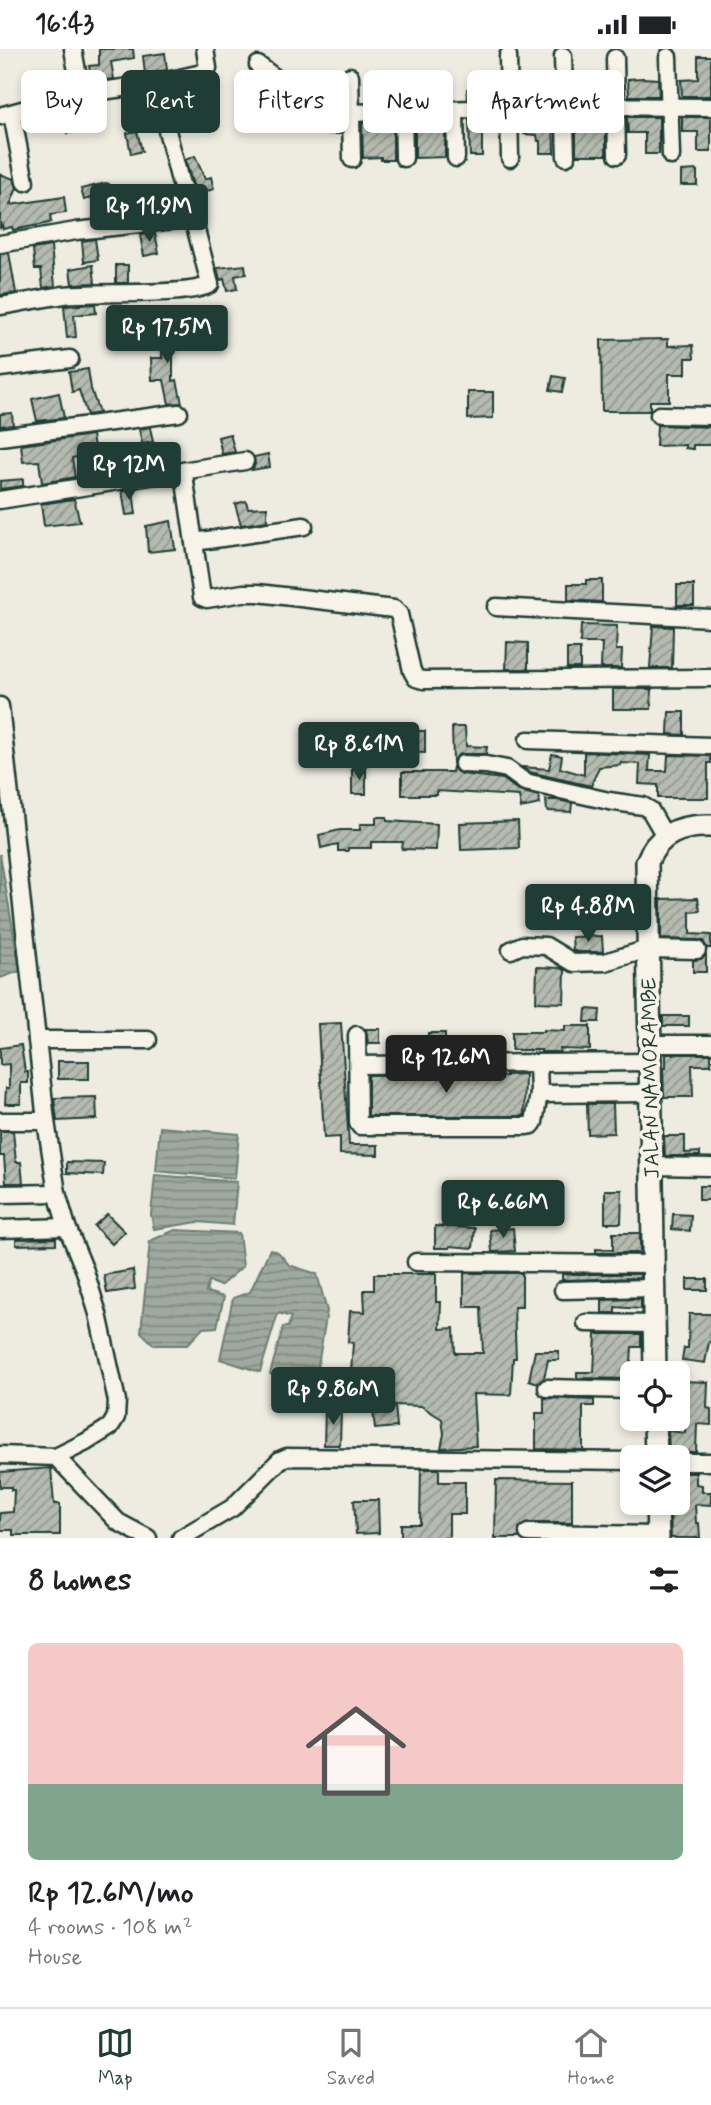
<!DOCTYPE html>
<meta charset="utf-8">
<style>
:root{--surface:#fff;--page:#f6f6f6;--text:#202124;--muted:#757577;--line:#e0e0e0;--accent:#1f3d34}
body{margin:0;font-family:Mynerve,sans-serif;background:var(--page);color:var(--text);height:100vh;display:flex;flex-direction:column;font-size:26px;white-space:nowrap}
*{box-sizing:border-box;margin:0}
p{font-size:23px;color:var(--muted)}
.icon{flex:none;width:38px;height:38px;fill:none;stroke:currentColor;stroke-width:2;stroke-linecap:round;stroke-linejoin:round}
.map{position:relative;height:1489px;overflow:hidden}
.details{display:flex;flex-direction:column;background:var(--surface);flex:1}
.details>*{flex:none}
.hud{position:absolute;left:21px;top:21px;width:670px;height:63px;display:flex;gap:14px}
.buttons{position:absolute;left:620px;top:1312px;display:grid;gap:14px}
.buttons a{display:grid;place-items:center;width:70px;height:70px;border-radius:10px;background:var(--surface);box-shadow:0 4px 10px #0003;font-size:35px}
.price{position:absolute;translate:-50% -60px;padding:0 16px;border-radius:7px;background:var(--accent);color:#fff;font-size:23px;line-height:46px;filter:drop-shadow(0 2px 4px #0008)}
.price::after{content:'';position:absolute;left:50%;top:42px;width:21px;height:16px;margin-left:-10px;background:inherit;clip-path:polygon(0 0,100% 0,50% 100%)}
.price.selected{background:#222;color:#fff}
ul{padding:0;list-style:none}
li{display:grid;align-content:center;gap:14px;height:371px;padding:0 28px}
li+li{border-top:2px solid var(--line)}
li span{display:grid;place-items:center;height:217px;border-radius:10px;color:#555}
li>.icon{margin-inline-start:auto}
span .icon{width:126px;height:126px;fill:#fffc;stroke-width:1}
li b{font-size:30px}
h2{display:flex;justify-content:space-between;align-items:center;height:84px;padding:0 28px;font-size:30px}
.tag{padding:0 24px;border-radius:10px;background:var(--surface);box-shadow:0 4px 10px #0003;font-size:24px;line-height:63px}
.tag.selected{background:var(--accent);color:#fff}
.status{display:flex;justify-content:space-between;align-items:center;height:49px;padding:0 35px;background:var(--surface);direction:ltr}
.status svg{height:19px;fill:currentColor}
.tab-bar{display:flex;justify-content:space-around;align-items:center;height:98px;border-top:2px solid var(--line);background:var(--surface);font-size:19px;color:var(--muted)}
.tab-bar a{display:grid;justify-items:center;gap:4px}
.tab-bar .selected{color:var(--accent)}
.map>svg:first-child{display:block}
</style>
<div class="status"><b>16:43</b><svg viewBox="0 0 49 12"><path d="M0 12V9h3v3zM5 12V6h3v6zM10 12V3h3v9zM15 12V0h3v12zM26 1h20v11H26zM47 4h2v5h-2z"/></svg></div>
<div class="map">
<svg width="711" height="1489" viewBox="0 0 711 1489">
<defs>
<pattern id="water-rules" width="6" height="5" patternUnits="userSpaceOnUse" patternTransform="scale(1.75)"><rect width="6" height="5" fill="#9fa99f"/><path d="M0 2.5h6" fill="none" stroke="#818b82"/></pattern>
<pattern id="building-hatch" width="6" height="6" patternUnits="userSpaceOnUse" patternTransform="scale(1.75)"><rect width="6" height="6" fill="#b5bbb0"/><path d="M-1 1l2-2M0 6l6-6M5 7l2-2" fill="none" stroke="#939990"/></pattern>
</defs>
<rect width="100%" height="100%" fill="#eeece1"/>
<filter id="ink" filterUnits="userSpaceOnUse"><feTurbulence type="fractalNoise" baseFrequency=".0143" numOctaves="2"/><feDisplacementMap in="SourceGraphic" scale="14" xChannelSelector="R" yChannelSelector="G"/><feConvolveMatrix kernelMatrix="1 2 1 2 8 2 1 2 1" color-interpolation-filters="sRGB"/></filter>
<g filter="url(#ink)">
<g fill="url(#water-rules)" stroke="#6c7e74" stroke-width="2">
<path d="M0,805L20,922L0,929Z"/>
<path d="M160,1078L239,1085L235,1129L156,1122Z"/>
<path d="M155,1126L237,1133L233,1176L198,1173L154,1180L151,1166Z"/>
<path d="M175,1181L239,1184L243,1217L220,1237L209,1232L206,1243L224,1248L217,1278L203,1279L187,1296H154L141,1283L150,1192Z"/>
<path d="M270,1200L279,1204L289,1216L317,1225L327,1262L314,1341L270,1325L283,1278H288L291,1268L278,1264L260,1323L220,1310L233,1249L250,1243Z"/>
</g>
<g fill="url(#building-hatch)" stroke="#1f3d34" stroke-width="2">
<path d="M99,0H133L134,9L111,13L114,30L92,33L89,17L99,16Z"/>
<path d="M165,4L167,21L145,25L143,7Z"/>
<path d="M698,7H711V47H682L681,31L698,30Z"/>
<path d="M43,27L46,44L33,47L30,30Z"/>
<path d="M592,29H605V47H575L574,30Z"/>
<path d="M643,29L658,30L659,47H629L628,30Z"/>
<path d="M539,30H551V47L523,48V33H539Z"/>
<path d="M317,32L340,35V52L319,49L316,46Z"/>
<path d="M498,32V49L468,50L467,40L471,39V36Z"/>
<path d="M148,46L149,51H144L145,64L132,66L130,49Z"/>
<path d="M79,56L84,81L67,84L65,78L52,80L50,64Z"/>
<path d="M553,68L554,104H540V92H538L537,86L524,85V69Z"/>
<rect x="576" y="68" width="30" height="38"/>
<path d="M627,68H659V105H645V84H628Z"/>
<path d="M682,68H711V103H698V83H682Z"/>
<path d="M498,70L499,85H482V107H470L469,71Z"/>
<path d="M328,71L340,73L341,85H329Z"/>
<path d="M445,71V108L415,109V72Z"/>
<path d="M393,73V111H381V108L363,109L362,74Z"/>
<path d="M137,82L142,102L131,105L127,84Z"/>
<path d="M195,107L205,130L211,128L214,140L196,145L185,111Z"/>
<path d="M697,121V136H681V122Z"/>
<path d="M0,125L14,130L17,139L10,156L64,148L66,164L50,166L51,173L49,174L13,181L12,178L3,180L2,176L0,180Z"/>
<path d="M106,134L109,135L115,167L103,168L99,147L84,151L81,140Z"/>
<path d="M155,184L159,204L144,207L140,186Z"/>
<path d="M95,190L98,211L84,213L82,192Z"/>
<path d="M51,197L55,237L43,239L41,220H35L33,200Z"/>
<path d="M9,204L16,244L0,246V205Z"/>
<path d="M93,216L95,234L72,235L70,220Z"/>
<rect x="116" y="216" width="12" height="18"/>
<path d="M245,216L246,225L235,227L237,240L227,242L224,230L220,231L217,219Z"/>
<path d="M95,255L96,264L74,266L76,288L67,289L64,257Z"/>
<path d="M162,275H175V304H173V332L177,331L182,354L169,355L164,331H152L151,309H162Z"/>
<path d="M668,290V297L693,296L694,309H686V325H669V352H650V362H602L601,291Z"/>
<path d="M88,320L91,340L99,364L87,366L79,341L72,343L69,323Z"/>
<path d="M553,327L565,329L562,343L550,341Z"/>
<path d="M468,343H493V369L468,370Z"/>
<path d="M59,344L64,369L37,372L32,350Z"/>
<path d="M12,364L13,376L0,377V365Z"/>
<path d="M657,376L711,378V396H693V400L685,399V396L656,397Z"/>
<path d="M150,378L153,393L142,395L139,380Z"/>
<path d="M230,385L235,403L222,405L218,388Z"/>
<path d="M92,386L95,405L72,409L75,428L42,434L39,412L23,413L21,396Z"/>
<path d="M112,403L116,422L104,424L101,405Z"/>
<path d="M268,405L270,418L252,421L255,415L254,408Z"/>
<path d="M23,430V437L0,440V432Z"/>
<path d="M133,441L136,465L126,466L122,442Z"/>
<path d="M74,450L80,473L44,477L41,455Z"/>
<path d="M246,452L248,459L267,458V472L241,476L235,455Z"/>
<path d="M171,472L175,500L148,503L146,477Z"/>
<path d="M586,531H602V553L568,551V535H586Z"/>
<rect x="677" y="536" width="17" height="20"/>
<path d="M581,576L617,577L616,601H622L621,619H601L602,594H580Z"/>
<path d="M653,577L673,578L672,619H650Z"/>
<path d="M507,593L528,594V620H506Z"/>
<rect x="567" y="600" width="13" height="19"/>
<path d="M613,640H652L651,660H613Z"/>
<path d="M669,663H684V686L668,685Z"/>
<path d="M452,678H465L466,697L487,698L486,705H463L458,706L453,713Z"/>
<path d="M404,682H425V704L403,703Z"/>
<path d="M584,703L650,706L649,722H667L668,706L711,707V714H708V749H658V736L639,735L640,715L621,714V716L599,718L591,737L529,723L522,718L549,720L552,705L562,707L560,719L584,726Z"/>
<path d="M453,718L457,723L462,725L503,730L519,742L539,747L540,755L521,759L519,747L437,742V746H402V723H452Z"/>
<rect x="352" y="721" width="14" height="24"/>
<path d="M546,751H557L572,754L571,763L547,762Z"/>
<path d="M376,768H387V772L437,775L436,801L402,800L403,793H371V799H348V802H338V795L321,799L319,786L340,781H360V775H376Z"/>
<path d="M518,772L519,799L461,801L460,774Z"/>
<path d="M698,849L700,862L690,863V885L711,886V899H707L703,892L698,891L661,890V850Z"/>
<path d="M602,887L603,903H577L573,901L572,888Z"/>
<path d="M706,906V923H693V911L701,910Z"/>
<path d="M537,918L561,919L565,921L564,954L536,953Z"/>
<path d="M586,960L600,961L599,973H585Z"/>
<rect x="663" y="967" width="26" height="10"/>
<path d="M341,974L349,1096H378V1106L340,1105V1088L324,1089L318,975Z"/>
<path d="M565,977H590V1001L560,1000V1003H541V1001H512V983H543V981L565,982Z"/>
<path d="M366,980H380V994H368Z"/>
<rect x="428" y="984" width="17" height="16"/>
<path d="M21,996L25,1023H28V1034H21V1055H5L6,1039H9V1015L0,1016V999Z"/>
<path d="M666,1005H711V1016H692L693,1048H664L663,1019H666Z"/>
<rect x="58" y="1012" width="31" height="18"/>
<path d="M457,1025V1027H506V1026L525,1025L524,1067H368V1026Z"/>
<path d="M96,1048L97,1070L57,1072L54,1049Z"/>
<path d="M587,1055H613L614,1084L588,1085Z"/>
<path d="M0,1082H13L16,1113H21L23,1134H6L4,1107H0Z"/>
<path d="M664,1087H685V1104L700,1103V1107H665Z"/>
<path d="M67,1113L104,1114L103,1126L67,1124Z"/>
<rect x="699" y="1137" width="12" height="14"/>
<path d="M605,1141H622L621,1174H605Z"/>
<path d="M107,1165L125,1183L112,1195L94,1177Z"/>
<path d="M673,1165L691,1166L690,1182L672,1180Z"/>
<path d="M435,1177L475,1179L473,1199L450,1197V1199H435Z"/>
<path d="M513,1179L515,1202L492,1203L490,1181Z"/>
<path d="M613,1184H640V1204H596V1200L613,1201Z"/>
<path d="M56,1189V1195L16,1196V1190Z"/>
<path d="M133,1221L135,1240L107,1244L104,1226Z"/>
<path d="M464,1224H522V1258H514L516,1309H513L511,1346L473,1345L476,1397L441,1399L444,1385L442,1370L421,1357L395,1356L397,1378L375,1380L372,1351L349,1350L353,1294L348,1293L350,1262L365,1263L364,1241H374V1225H436V1253H441L440,1280L454,1279L455,1304H483L481,1258H464Z"/>
<path d="M562,1225H640V1229L562,1231Z"/>
<rect x="687" y="1230" width="20" height="11"/>
<path d="M641,1250V1260L615,1258V1264H602V1251Z"/>
<path d="M689,1265H711V1293H709L705,1314L682,1311L684,1299H688Z"/>
<path d="M596,1285H641V1298H632L630,1327H632V1330L577,1329V1323H594Z"/>
<path d="M535,1302H559V1311H548L544,1329L538,1334L529,1331Z"/>
<path d="M682,1332L708,1333L707,1359L711,1360V1376L697,1375L696,1403L669,1402L668,1382L685,1384L686,1352H681Z"/>
<path d="M544,1349L594,1351V1357H583V1401L536,1400V1364H544Z"/>
<path d="M325,1360H341L340,1396H324Z"/>
<path d="M51,1419L54,1455H60V1486H13V1481H0V1464L13,1463L14,1441H11V1438H0V1423Z"/>
<path d="M421,1420H439V1433H465V1465H449V1489H401V1475H420Z"/>
<path d="M677,1424H696V1435L702,1436V1443H711V1456L695,1455L696,1474H699L700,1489H671L670,1458H677Z"/>
<path d="M496,1431L572,1432V1474H527L519,1479V1489H495Z"/>
<path d="M354,1451H378L379,1484L356,1485Z"/>
</g>
<g fill="none" stroke-linecap="round" stroke-linejoin="round">
<defs>
<g id="minor">
<path d="M73,0L81,45"/>
<path d="M508,7L510,109"/>
<path d="M563,7L566,108"/>
<path d="M668,8L671,107"/>
<path d="M615,9L617,106"/>
<path d="M258,16L315,59L351,64L564,57L711,58"/>
<path d="M350,27L352,110"/>
<path d="M455,62L456,109"/>
<path d="M403,63L404,109"/>
<path d="M12,65L25,133"/>
<path d="M0,67L81,45L158,34L202,24L208,19L205,0"/>
<path d="M0,195L76,182L193,169"/>
<path d="M0,257C21,254 43,249 64,246C92,242 193,248 210,235L193,169L180,132L162,62L158,34"/>
<path d="M0,319L70,310"/>
<path d="M659,366L711,367"/>
<path d="M0,388L179,364"/>
<path d="M181,423L184,426L202,548L207,550L243,544H258L394,560L399,565L412,622L416,629L423,631L711,629"/>
<path d="M0,451L245,412"/>
<path d="M194,493L304,477"/>
<path d="M496,558L711,569"/>
<path d="M0,657L46,1072L57,1144L67,1178L85,1222L98,1265L117,1352L116,1368L110,1378L86,1393L56,1408"/>
<path d="M528,691L711,697"/>
<path d="M463,715L486,716L507,720L525,733L609,752L643,757L650,761L665,787"/>
<path d="M511,901L522,896L546,897L574,914L605,913L648,900L697,901"/>
<path d="M357,986L358,1074L360,1077H527L532,1076L534,1073L539,1045L538,1014L358,1016"/>
<path d="M37,991H148"/>
<path d="M649,995H711"/>
<path d="M538,1014L650,1013"/>
<path d="M539,1045L650,1044"/>
<path d="M0,1072H46"/>
<path d="M652,1117L711,1118"/>
<path d="M0,1145L57,1144"/>
<path d="M0,1180L67,1178"/>
<path d="M416,1213L653,1215"/>
<path d="M563,1241L654,1239"/>
<path d="M586,1274L654,1275"/>
<path d="M547,1339L632,1341"/>
<path d="M0,1406L56,1408L118,1473L148,1489"/>
<path d="M677,1413H711"/>
<path d="M528,1484L658,1486"/>
<path d="M181,1489L232,1459L280,1411L287,1408L632,1412"/>
</g>
<g id="major">
<path d="M655,1325L647,813C658,784 682,776 711,777"/>
<path d="M655,1370L656,1409"/>
<path d="M657,1454L658,1489"/>
</g>
</defs>
<use href="#minor" stroke="#1f3d34" stroke-width="21"/>
<use href="#major" stroke="#1f3d34" stroke-width="26"/>
<use href="#minor" stroke="#f7f3e8" stroke-width="16"/>
<use href="#major" stroke="#f7f3e8" stroke-width="21"/>
</g>
</g>
<g text-anchor="middle" stroke-width="7" stroke-linejoin="round" paint-order="stroke">
<g font-size="21" fill="#1f3d34" stroke="#f7f3e8">
<text transform="translate(650 1029) rotate(-91)" y="7">JALAN NAMORAMBE</text>
</g>
</g>
</svg>
<div class="buttons">
<a><svg class="icon" aria-label="locate" viewBox="0 0 24 24"><circle cx="12" cy="12" r="6"/><path d="M12 2v4M12 18v4M2 12h4M18 12h4"/></svg></a>
<a><svg class="icon" aria-label="layers" viewBox="0 0 24 24"><path d="M12 4l9 5-9 5-9-5zM3 14l9 5 9-5"/></svg></a>
</div>
<b class="price" style="left:149px;top:195px">Rp 11.9M</b>
<b class="price" style="left:167px;top:316px">Rp 17.5M</b>
<b class="price" style="left:129px;top:453px">Rp 12M</b>
<b class="price" style="left:359px;top:733px">Rp 8.61M</b>
<b class="price" style="left:588px;top:895px">Rp 4.88M</b>
<b class="price selected" style="left:446px;top:1046px">Rp 12.6M</b>
<b class="price" style="left:503px;top:1191px">Rp 6.66M</b>
<b class="price" style="left:333px;top:1378px">Rp 9.86M</b>
<div class="hud">
<a class="tag">Buy</a>
<a class="tag selected">Rent</a>
<a class="tag">Filters</a>
<a class="tag">New</a>
<a class="tag">Apartment</a>
</div>
</div>
<section class="details">
<h2>8 homes<svg class="icon" aria-label="filters" viewBox="0 0 24 24"><path d="M4 7h16M4 17h16"/><circle cx="9" cy="7" r="2"/><circle cx="15" cy="17" r="2"/></svg></h2>
<ul>
<li><span style="background:linear-gradient(#f6c9c9 65%,#7fa58c 0)"><svg class="icon" aria-label="home" viewBox="0 0 24 24"><path d="M3 11l9-7 9 7M6 9v11h12V9"/></svg></span><div><b>Rp 12.6M/mo</b><p>4 rooms · 108 m²</p><p>House</p></div></li>
</ul>
</section>
<nav class="tab-bar">
<a class="selected"><svg class="icon" aria-label="map" viewBox="0 0 24 24"><path d="M3 6l6-2 6 2 6-2v14l-6 2-6-2-6 2zM9 4v14M15 6v14"/></svg>Map</a>
<a><svg class="icon" aria-label="saved" viewBox="0 0 24 24"><path d="M7 4h10v16l-5-4-5 4z"/></svg>Saved</a>
<a><svg class="icon" aria-label="home" viewBox="0 0 24 24"><path d="M3 11l9-7 9 7M6 9v11h12V9"/></svg>Home</a>
</nav>
